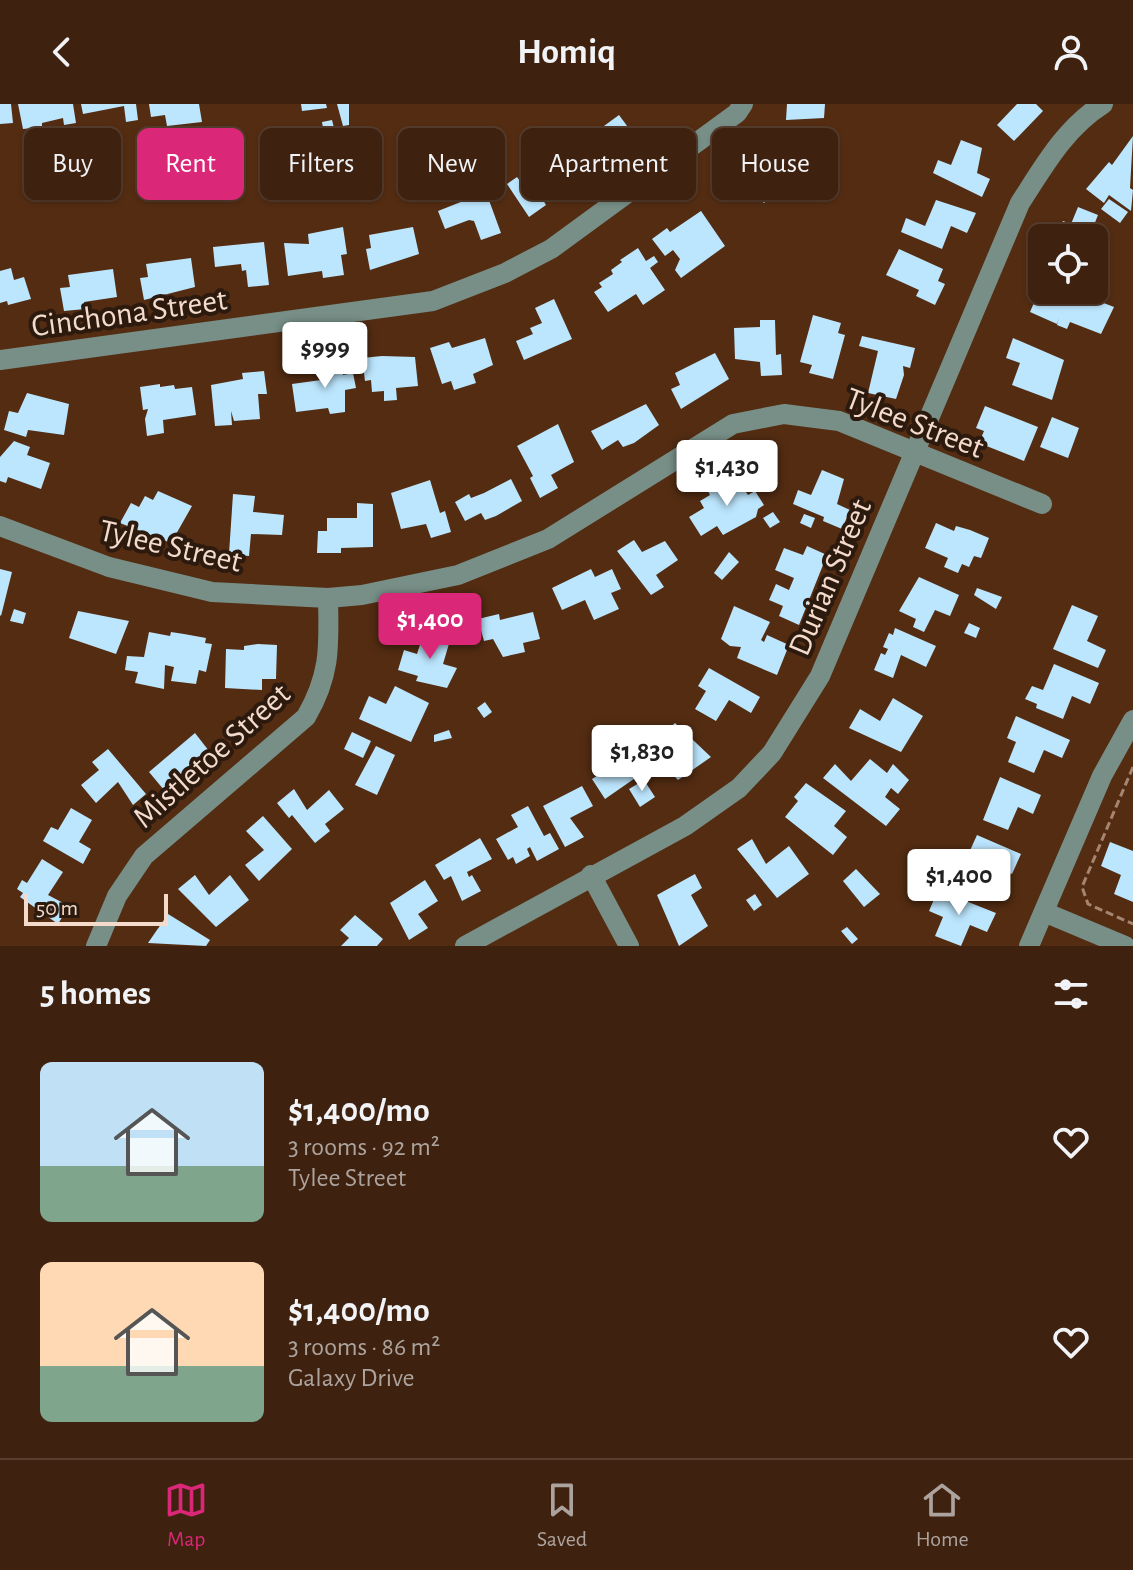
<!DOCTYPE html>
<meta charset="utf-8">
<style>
:root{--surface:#3e210e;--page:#492e1c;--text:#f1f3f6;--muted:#ada39e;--line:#573e2e;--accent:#db2777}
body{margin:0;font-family:"Alegreya Sans",sans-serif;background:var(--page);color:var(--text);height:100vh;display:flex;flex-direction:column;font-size:30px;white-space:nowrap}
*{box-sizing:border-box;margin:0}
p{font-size:26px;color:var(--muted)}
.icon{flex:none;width:44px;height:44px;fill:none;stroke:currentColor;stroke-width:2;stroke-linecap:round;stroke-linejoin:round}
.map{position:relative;height:842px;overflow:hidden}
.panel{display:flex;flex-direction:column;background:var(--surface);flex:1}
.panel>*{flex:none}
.top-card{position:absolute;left:24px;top:24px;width:1086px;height:72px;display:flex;gap:16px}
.buttons{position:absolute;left:1028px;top:120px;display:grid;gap:16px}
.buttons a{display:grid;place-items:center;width:80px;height:80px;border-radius:12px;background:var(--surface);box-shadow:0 2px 6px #0004,0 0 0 2px var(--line);font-size:40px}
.scale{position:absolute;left:24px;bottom:20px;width:144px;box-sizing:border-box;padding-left:8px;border:4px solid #f4dbcc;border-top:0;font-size:22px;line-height:28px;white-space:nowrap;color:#f4dbcc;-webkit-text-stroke:6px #2c1a0f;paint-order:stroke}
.price{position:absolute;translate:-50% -68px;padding:0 18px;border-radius:8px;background:#fff;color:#222;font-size:26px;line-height:52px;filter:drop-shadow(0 2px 4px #0008)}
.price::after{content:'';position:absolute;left:50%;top:48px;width:24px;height:18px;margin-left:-12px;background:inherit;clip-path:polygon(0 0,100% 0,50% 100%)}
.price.on{background:var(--accent);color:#fff}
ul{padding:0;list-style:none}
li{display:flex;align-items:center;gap:24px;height:200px;padding:0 40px}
li span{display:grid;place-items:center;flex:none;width:224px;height:160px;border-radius:12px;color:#555}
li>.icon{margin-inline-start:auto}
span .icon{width:96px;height:96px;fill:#fffc;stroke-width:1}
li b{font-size:34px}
h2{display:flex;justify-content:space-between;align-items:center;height:96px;padding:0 40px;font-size:34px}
.tag{padding:0 28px;border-radius:12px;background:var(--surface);box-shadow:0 2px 6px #0004,0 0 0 2px var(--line);font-size:28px;line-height:72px}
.tag.on{background:var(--accent);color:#fff}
header{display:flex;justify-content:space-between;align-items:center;height:104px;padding:0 40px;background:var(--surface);font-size:36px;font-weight:600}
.menu{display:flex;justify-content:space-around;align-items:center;height:112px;border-top:2px solid var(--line);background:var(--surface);font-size:22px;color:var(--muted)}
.menu a{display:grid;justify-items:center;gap:4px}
.menu .on{color:var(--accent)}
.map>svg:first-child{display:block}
</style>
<header><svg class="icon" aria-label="back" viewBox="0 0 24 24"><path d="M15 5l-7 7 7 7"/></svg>Homiq<svg class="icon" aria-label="person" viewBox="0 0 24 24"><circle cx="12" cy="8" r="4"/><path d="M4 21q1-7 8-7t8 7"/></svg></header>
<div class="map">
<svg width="1133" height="842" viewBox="0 0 1133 842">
<rect width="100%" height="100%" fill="#532c12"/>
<g fill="#bce6fe">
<path d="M0,0H11L13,19L0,20Z"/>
<path d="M18,0H73L76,19L64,21L63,14L42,19V23L23,25Z"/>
<path d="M81,0H136L138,16L126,18L124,2L83,10Z"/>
<path d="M149,0H199L202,18L167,22L165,11L151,13Z"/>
<path d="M301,0H326L327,4L302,7Z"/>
<path d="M337,0H349V21L343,22Z"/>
<path d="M787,0H825L824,14L786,16Z"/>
<path d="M1017,0H1036L1043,7L1014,37L997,21Z"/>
<path d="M619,11L636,34L600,68L582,38Z"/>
<path d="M332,16L335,28L324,30L322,18Z"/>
<path d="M1133,32L1130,84L1133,86L1131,107L1109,91L1104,99L1086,85L1109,58L1112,61Z"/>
<path d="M961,36L982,44L977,69L990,75L982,93L933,69L938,56L951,61Z"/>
<path d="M564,47L580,71L555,87L557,90L543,96L546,101L529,113L507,80L517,73L520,77Z"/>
<path d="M208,49L209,63L197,64L196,50Z"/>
<path d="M766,49L784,73L776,79L781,85L764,99L757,91L748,98L732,76L750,62L753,67L758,63L754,58Z"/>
<path d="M486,88L501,129L481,136L474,117L469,116L445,125L438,107Z"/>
<path d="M1109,95L1128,108L1120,119L1101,105Z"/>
<path d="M936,96L976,109L967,129L951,122L942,145L901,128L906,114L925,122Z"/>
<path d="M1078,103L1098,111L1090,131L1055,133L1063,117L1071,120Z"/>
<path d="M701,107L725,142L681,174L675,166L680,155L673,146L665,152L652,135L667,124L670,128Z"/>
<path d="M343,123L347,150L341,151L344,171L323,174L322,167L288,172L284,139L309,140L308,130Z"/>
<path d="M413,123L419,150L370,166L366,145L371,144L369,131Z"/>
<path d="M264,138L269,181L248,183L246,166L242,167L241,160L215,163L213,143Z"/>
<path d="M638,144L646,157L654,152L658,158L650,164L665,186L643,201L636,190L608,208L594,188L602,183L599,179L613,170L611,166L622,158L620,156Z"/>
<path d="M899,145L943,165L938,177L945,180L935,201L916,192L919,186L886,171Z"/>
<path d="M191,154L195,183L144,196L140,174L148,173L146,160Z"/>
<path d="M11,164L14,176L24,173L31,195L8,201L7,197L0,199V167Z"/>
<path d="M113,165L117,193L84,198L85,205L64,207L60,184L70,183L68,171Z"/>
<path d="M1048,186H1070L1114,203L1101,230L1070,218L1067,225L1057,221L1059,214L1057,220L1030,208L1039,187L1047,190Z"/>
<path d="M554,195L572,235L524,256L516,237L533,230L530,224L542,219L535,204Z"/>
<path d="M813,211L841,219L838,229L845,231L833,275L809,269L812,261L800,258Z"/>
<path d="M760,216H775L776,251L781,250L782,271L761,272L760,258L735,255L734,224L760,223Z"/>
<path d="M862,232L915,244L910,264L903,262L904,271L896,295L868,289L878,247L859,242Z"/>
<path d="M485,234L493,261L473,270L476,279L454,286L451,277L442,280L430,244L449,238L452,244Z"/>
<path d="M1013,234L1064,256L1052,296L1012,281L1020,259L1006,254Z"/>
<path d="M715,249L729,275L681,305L671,285L680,281L675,269Z"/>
<path d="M382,252L415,253L418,282L396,284L397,296L384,297V287L372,288L371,276L365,277L362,254Z"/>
<path d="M341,257L343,271L353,269L356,284L345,286V308L330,310L328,304L296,308L292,280L321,276L319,260Z"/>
<path d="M264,267L267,290H258L260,315L234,317L231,307L232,321L215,322L211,281L243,275L242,269Z"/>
<path d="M160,280V283L174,281L175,285L192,283L196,311L163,316L164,329L147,332L145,315L148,305L143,306L140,283Z"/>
<path d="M27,289L69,300L64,331L28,326L26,333L4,326L9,307L18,309Z"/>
<path d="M646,300L659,321L634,339L623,343L618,336L602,346L591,327Z"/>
<path d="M985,302L1038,323L1024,357L979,339L984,327L976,324Z"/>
<path d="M1052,313L1079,324L1068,354L1040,343Z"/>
<path d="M558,320L574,358L551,371L558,384L540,394L530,374L533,372L517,342Z"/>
<path d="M14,337L30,343L27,351L50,359L41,385L8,373L6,379L0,377V353Z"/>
<path d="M822,366L844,375L837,400L850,406L842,425L823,417L824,413L793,400L798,386L811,391Z"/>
<path d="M736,373L748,391L755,387L764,401L758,405L756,413L723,431L717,422L701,432L689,413L704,404L700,397L710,391L708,387Z"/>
<path d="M511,375L522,397L496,412L485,416L481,409L465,417L455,398L469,390L471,394L484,389Z"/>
<path d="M430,376L440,409L445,407L451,428L431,434L426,420L401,425L391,389Z"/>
<path d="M158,387L192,402L171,439L120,419L131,399L139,403L145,392L153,396Z"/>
<path d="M233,390L255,392L253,408L284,411L282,431L251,430L249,452L229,450Z"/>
<path d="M357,399L373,400V443L341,444V449H317L318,427H327V414H357Z"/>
<path d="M773,408L780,418L770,424L763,414Z"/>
<path d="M804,410L815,414L811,424L800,419Z"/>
<path d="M936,419L954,427L956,422L970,426L989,434L981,454L974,452L969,463L962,460L958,469L944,463L948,454L925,444Z"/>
<path d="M634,436L642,448L665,437L678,456L656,471L664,483L651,491L617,447Z"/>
<path d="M807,442L827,451L799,521L779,512L783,502L769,496L776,480L789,486L794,474L775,466L784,444L803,451Z"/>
<path d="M729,448L739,458L722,476L714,469Z"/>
<path d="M0,465L12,468L1,512L0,511Z"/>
<path d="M591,465L595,473L612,465L621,485L611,489L619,505L594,516L585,496L562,506L552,484Z"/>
<path d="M919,473L959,491L950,512L935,506L924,528L913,523L916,515L899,507Z"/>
<path d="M977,484L1002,493L996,505L974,491Z"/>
<path d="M1072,501L1098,512L1087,537L1106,546L1098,564L1053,545Z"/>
<path d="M734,502L770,518L761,536L764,538L767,531L789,541L777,571L737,554L741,543L730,542L721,535Z"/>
<path d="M14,505L26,509L23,520L10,517Z"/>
<path d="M78,507L129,517L116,550L69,534Z"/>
<path d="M533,508L540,535L523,539L525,548L503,553L493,535L484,537L478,515L499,510L500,516Z"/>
<path d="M969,519L980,524L976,534L964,529Z"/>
<path d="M895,524L936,542L926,563L901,551L893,574L874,566L881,549L885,551L888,545L883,543L889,529L893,531Z"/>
<path d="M425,525L451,533L443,560L457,564L447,584L416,577L418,572L398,566L404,546L417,550Z"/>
<path d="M149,528L170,532L171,528L184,530L206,534L205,539L212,540L206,568L199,566L196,580L171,577L174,563L165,561L164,585L135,579L138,568L125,566L127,552L144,553Z"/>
<path d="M258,540L277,541L276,575H262V586L225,584L226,545L244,546V542Z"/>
<path d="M1054,560L1099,579L1090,600L1072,592L1063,615L1036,604L1037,600L1025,595L1032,582L1043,586Z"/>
<path d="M709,564L760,593L751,609L729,596L716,617L695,605L706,587L698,582Z"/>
<path d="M395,582L429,599L411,638L359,615L369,592L386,600Z"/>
<path d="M893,594L923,612L901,648L849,624L860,605L880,617Z"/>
<path d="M485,598L492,608L484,614L477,604Z"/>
<path d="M1016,612L1070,636L1062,654L1044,646L1034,669L1008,658L1016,638L1007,634Z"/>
<path d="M675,619L711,653L678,676L647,644Z"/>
<path d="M449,626L452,634L434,638V631Z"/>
<path d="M352,628L371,637L363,654L344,645Z"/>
<path d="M195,629L209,647L164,686L149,668Z"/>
<path d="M376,642L395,651L377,691L355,681Z"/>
<path d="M108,645L146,690L133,701L118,678L96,699L81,681L99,666L92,658Z"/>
<path d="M625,645L641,670L605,695L592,675L610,664L605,657Z"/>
<path d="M870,655L887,669L893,660L909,676L898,690L891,684L885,693L900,705L886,722L823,674L835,660L851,677Z"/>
<path d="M1000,673L1041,691L1033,710L1018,703L1008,726L983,716Z"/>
<path d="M644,676L655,693L640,703L629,685Z"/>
<path d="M806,679L846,707L834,722L847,733L833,751L785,713L798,697L794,693Z"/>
<path d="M582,682L593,702L570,714L584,733L565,743L543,702Z"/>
<path d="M294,685L307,706L329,686L344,705L325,720L330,727L315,739L292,711L289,714L277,699Z"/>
<path d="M528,702L544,732L550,729L559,745L537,757L530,743L527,745L530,752L516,760L513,753L508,756L496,735L518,723L511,711Z"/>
<path d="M71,704L92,716L79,738L91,745L83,760L43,737L51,723L58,726Z"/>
<path d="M263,712L292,745L259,777L245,761L264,746L246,727Z"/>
<path d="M977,731L1021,750L1012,770L995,763L986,785L947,768L951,758L963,762Z"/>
<path d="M480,734L492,755L467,768L469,773L472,771L481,787L462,797L451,772L444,776L435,761Z"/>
<path d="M752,735L766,760L789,742L809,770L777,794L737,745Z"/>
<path d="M1110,738L1133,747V798L1114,790L1121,771L1101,762Z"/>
<path d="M42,755L63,768L48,791L69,802L58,820L20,793L23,789L17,785L22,776L27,779Z"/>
<path d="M856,765L880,790L864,803L843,777Z"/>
<path d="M695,770L702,784L691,791L708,822L679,842L657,791Z"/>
<path d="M195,771L209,791L230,771L249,796L216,823L178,785Z"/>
<path d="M425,776L438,797L418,810L428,824L409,836L390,799Z"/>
<path d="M938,786L996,809L987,828L970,821L961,842L935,832L943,813L929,807Z"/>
<path d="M755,790L762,801L754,807L746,796Z"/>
<path d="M168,810L210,836L206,842L148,839Z"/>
<path d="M355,811L383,835L377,842H341L349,834L340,826Z"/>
<path d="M847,823L858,835L852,840L841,827Z"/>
</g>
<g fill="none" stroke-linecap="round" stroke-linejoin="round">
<path stroke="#a58570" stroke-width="3" stroke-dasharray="8 4" stroke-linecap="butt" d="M1133,663L1082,783L1088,800L1133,820"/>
<g stroke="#778f87" stroke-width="20">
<path d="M0,256L433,197L505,169L551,145L737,9L743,0"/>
<path d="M0,422L109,463L212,488L328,494L362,491L458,471L548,435L733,320L784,310L839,317L1042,400"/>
<path d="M591,771L629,842"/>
<path d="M1044,808L1125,842"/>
<path d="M96,842L117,792L144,752L306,613C331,570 329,542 328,494"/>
<path d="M465,842L685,722L739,684L772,649L820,572L1020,99C1044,62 1065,24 1103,0"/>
<path d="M1029,842L1102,672L1133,616"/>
</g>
</g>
<g text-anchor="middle" stroke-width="8" stroke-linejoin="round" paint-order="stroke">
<g font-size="32" fill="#f4dbcc" stroke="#2c1a0f">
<text transform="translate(129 208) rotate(-8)" y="11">Cinchona Street</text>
<text transform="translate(915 318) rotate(21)" y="11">Tylee Street</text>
<text transform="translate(171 441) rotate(13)" y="11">Tylee Street</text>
<text transform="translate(829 473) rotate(-67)" y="11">Durian Street</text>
<text transform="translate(211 651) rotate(-42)" y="11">Mistletoe Street</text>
</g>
</g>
</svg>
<div class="buttons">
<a><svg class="icon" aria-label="locate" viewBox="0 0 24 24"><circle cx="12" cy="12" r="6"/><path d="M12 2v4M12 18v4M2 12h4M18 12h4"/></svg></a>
</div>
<div class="scale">50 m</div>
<b class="price" style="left:325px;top:286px">$999</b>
<b class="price" style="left:727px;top:404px">$1,430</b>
<b class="price on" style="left:430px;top:557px">$1,400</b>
<b class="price" style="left:642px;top:689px">$1,830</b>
<b class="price" style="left:959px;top:813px">$1,400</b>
<div class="top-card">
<a class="tag">Buy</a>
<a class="tag on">Rent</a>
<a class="tag">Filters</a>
<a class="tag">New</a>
<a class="tag">Apartment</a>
<a class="tag">House</a>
</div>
</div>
<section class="panel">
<h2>5 homes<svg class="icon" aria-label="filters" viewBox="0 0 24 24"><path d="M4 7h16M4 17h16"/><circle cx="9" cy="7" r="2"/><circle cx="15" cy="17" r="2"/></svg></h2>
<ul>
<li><span style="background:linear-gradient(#bfe0f5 65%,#7fa58c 0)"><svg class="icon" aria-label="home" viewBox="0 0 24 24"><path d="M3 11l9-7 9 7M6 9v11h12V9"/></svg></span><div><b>$1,400/mo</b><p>3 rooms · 92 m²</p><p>Tylee Street</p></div><svg class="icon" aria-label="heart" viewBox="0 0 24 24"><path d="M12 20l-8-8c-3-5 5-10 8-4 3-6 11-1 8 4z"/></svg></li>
<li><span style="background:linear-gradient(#ffd9b3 65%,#7fa58c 0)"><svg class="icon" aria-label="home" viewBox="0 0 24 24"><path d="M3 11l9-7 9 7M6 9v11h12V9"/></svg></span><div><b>$1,400/mo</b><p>3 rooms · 86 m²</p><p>Galaxy Drive</p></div><svg class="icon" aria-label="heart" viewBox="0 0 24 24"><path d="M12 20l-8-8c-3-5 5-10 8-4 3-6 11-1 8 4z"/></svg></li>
</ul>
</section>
<nav class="menu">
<a class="on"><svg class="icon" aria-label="map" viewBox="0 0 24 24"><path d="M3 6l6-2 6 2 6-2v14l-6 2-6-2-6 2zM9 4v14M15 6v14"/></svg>Map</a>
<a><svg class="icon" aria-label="saved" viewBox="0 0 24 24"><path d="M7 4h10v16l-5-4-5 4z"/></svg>Saved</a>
<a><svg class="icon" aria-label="home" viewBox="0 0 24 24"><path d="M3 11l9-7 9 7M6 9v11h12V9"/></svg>Home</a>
</nav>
